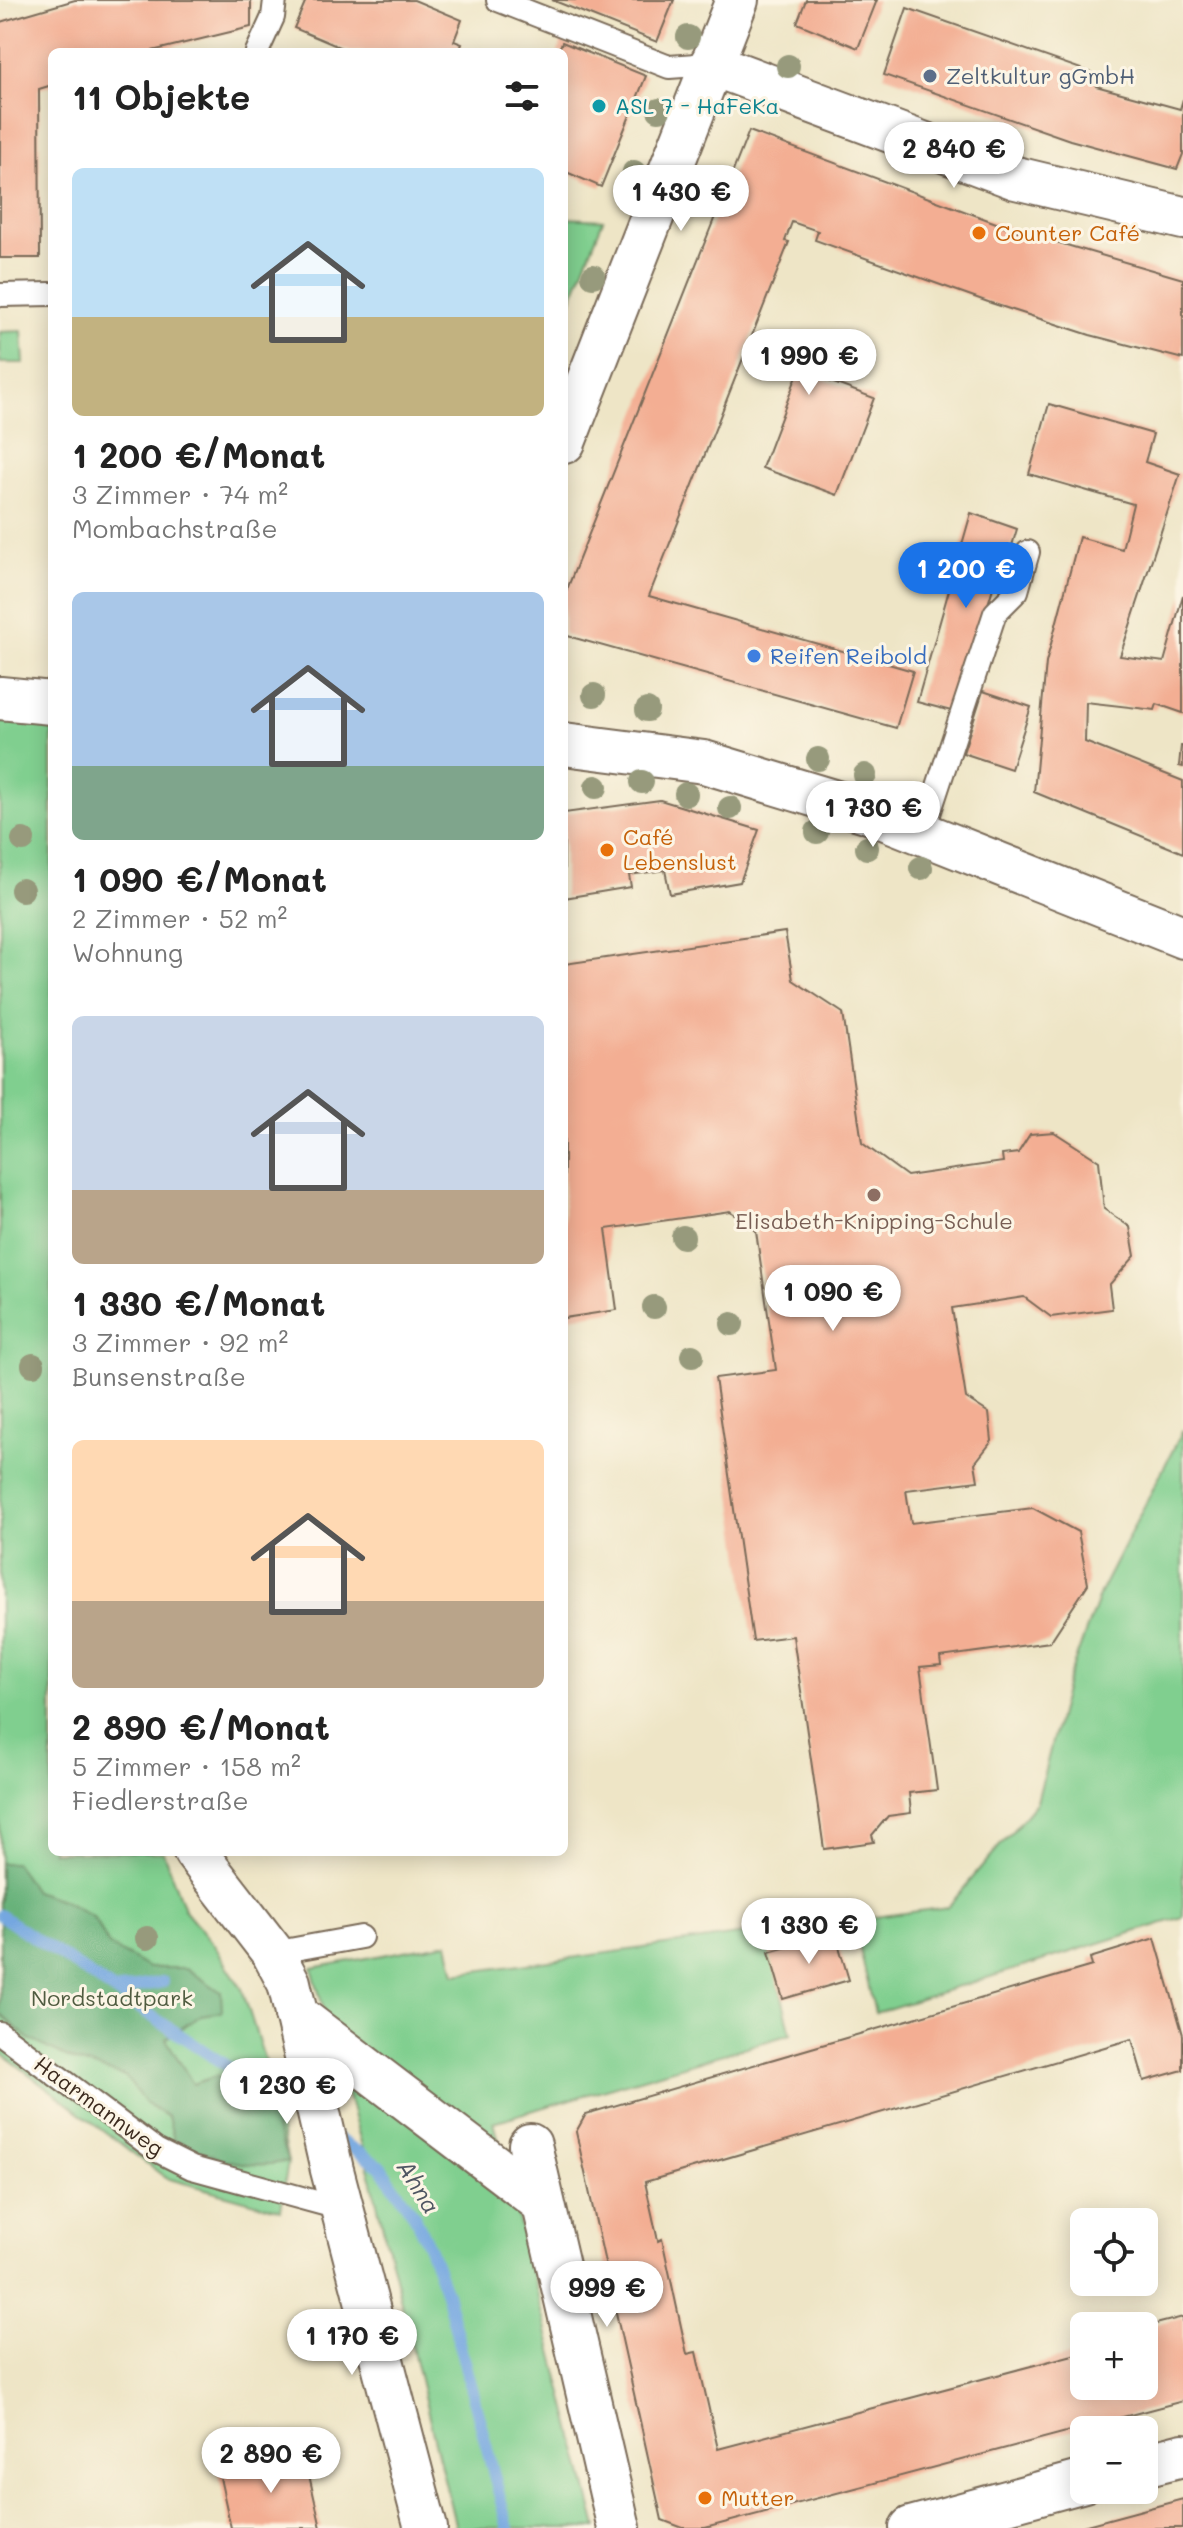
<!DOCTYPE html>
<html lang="de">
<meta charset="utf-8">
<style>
:root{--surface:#fff;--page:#f6f6f6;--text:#222;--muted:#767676;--accent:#1a73e8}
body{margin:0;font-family:Mali,sans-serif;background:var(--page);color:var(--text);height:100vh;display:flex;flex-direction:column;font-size:30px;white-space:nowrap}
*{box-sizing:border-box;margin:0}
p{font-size:26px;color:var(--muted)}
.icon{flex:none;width:44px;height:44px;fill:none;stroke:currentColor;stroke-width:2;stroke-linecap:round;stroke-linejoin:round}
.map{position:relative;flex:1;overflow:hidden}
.panel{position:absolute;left:48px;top:48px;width:520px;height:1808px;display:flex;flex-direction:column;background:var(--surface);border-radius:12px;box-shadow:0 4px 20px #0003}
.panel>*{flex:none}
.tools{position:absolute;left:1070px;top:2208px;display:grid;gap:16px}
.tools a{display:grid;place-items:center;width:88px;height:88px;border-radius:12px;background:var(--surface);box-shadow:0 4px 20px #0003;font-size:40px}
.price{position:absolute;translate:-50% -68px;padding:0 18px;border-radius:28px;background:#fff;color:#222;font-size:26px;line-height:52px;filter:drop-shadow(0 2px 4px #0008)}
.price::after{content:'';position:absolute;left:50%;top:48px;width:24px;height:18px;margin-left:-12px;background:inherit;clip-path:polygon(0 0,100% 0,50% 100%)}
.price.selected{background:var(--accent);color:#fff}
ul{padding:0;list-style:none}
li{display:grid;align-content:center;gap:16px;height:424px;padding:0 24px}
li span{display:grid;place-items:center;height:248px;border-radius:12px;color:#555}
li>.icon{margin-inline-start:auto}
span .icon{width:144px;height:144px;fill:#fffc;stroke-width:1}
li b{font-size:34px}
h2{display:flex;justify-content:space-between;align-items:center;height:96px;padding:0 24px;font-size:34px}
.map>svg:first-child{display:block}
</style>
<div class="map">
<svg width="1183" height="2528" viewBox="0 0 1183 2528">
<rect width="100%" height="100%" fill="#fcf5e5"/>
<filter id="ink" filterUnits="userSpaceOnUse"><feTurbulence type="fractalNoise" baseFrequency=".0125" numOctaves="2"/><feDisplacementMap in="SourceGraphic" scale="16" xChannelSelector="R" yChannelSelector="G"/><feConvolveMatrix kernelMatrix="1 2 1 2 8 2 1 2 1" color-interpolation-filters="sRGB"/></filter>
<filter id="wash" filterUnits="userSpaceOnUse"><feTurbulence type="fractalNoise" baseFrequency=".006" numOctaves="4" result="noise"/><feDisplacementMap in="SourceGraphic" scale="32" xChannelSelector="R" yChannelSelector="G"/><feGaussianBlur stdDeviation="1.8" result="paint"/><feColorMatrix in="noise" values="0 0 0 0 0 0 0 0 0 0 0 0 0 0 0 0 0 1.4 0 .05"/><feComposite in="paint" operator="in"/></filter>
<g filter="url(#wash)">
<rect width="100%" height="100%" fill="#eee5c6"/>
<g fill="#80cf8f" stroke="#5e7c56" stroke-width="2">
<path d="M564,218L603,220L564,319Z"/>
<path d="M22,331L24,363H0V332Z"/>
<path d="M0,721L52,728V1852H163L184,1909L214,1945L242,1989L265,2061L288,2161L281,2210L166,2178L0,2052Z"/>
<path d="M1183,1430V1917L875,2013L853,1920L948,1907L1037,1802L1067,1682L1101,1591Z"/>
<path d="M766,1931L791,2034L494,2122L597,2528H456L371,2178L312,1968L448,1943L455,1974Z"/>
</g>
<path fill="#68b27a" stroke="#526e4c" stroke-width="2" d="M0,1863H15L34,1891L62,1900L93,1917L109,1945L149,1968H186L221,1992L222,2012L201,2015L166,2039L193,2084L216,2076L269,2109L288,2161C243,2172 215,2156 174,2140L168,2117L144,2102L125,2076L74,2061L29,2039L0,2014Z"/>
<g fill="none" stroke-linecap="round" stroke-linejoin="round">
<g stroke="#75a7e0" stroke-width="12">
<path d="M0,1915L309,2121"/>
<path d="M116,1991L163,1982"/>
<path d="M335,2137L380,2166L414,2215L429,2247L446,2293L508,2528"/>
</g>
</g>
<g id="blocks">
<g fill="#f3ae93">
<path d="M75,0H251V27L148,52H52V85L39,89L40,258H0V22Z"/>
<path d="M306,0H414L462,20L454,41L462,44L459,52H351L294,28Z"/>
<path d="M552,0H674L657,42Z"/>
<path d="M806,0H877L858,48L797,23Z"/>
<path d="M907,8L1101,76L1096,86L1180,109L1183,99V154L1177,169L1070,140L884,75Z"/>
<path d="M562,42L646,76L601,187L564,171V52H558Z"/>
<path d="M749,131L1015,230L1183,279V359L1090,335L991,303L815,240L818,231L792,222L785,241L789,242L649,596L913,671L896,728L564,635V597Z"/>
<path d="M799,370L874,398L837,495L762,468Z"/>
<path d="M1049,404L1153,434L1145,462L1180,474L1120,656L1164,662L1183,595V713L1157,704L1155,710L1086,702L1085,742L1183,781V853L1034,792L1046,663L1079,537L1122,549L1133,504L1029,474Z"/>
<path d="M971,513L1017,529L1002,579L996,578L955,712L917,702Z"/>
<path d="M983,691L1031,707L1011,769L963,753Z"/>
<path d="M1181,746H1183V767L1179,766Z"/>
<path d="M660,800L759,830L740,882L670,894L665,870L629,875L631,887L564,898V813Z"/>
<path d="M785,932L793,980L843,1013L862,1143L907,1176L1003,1162L1002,1155L1018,1153L1030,1134L1054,1132L1099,1161L1104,1209L1130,1227L1135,1256L1109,1285L1112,1309L1051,1317L1024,1297L952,1308L966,1398L989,1413L992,1441L975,1463L978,1481L906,1490L911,1523L1033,1508L1078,1532L1088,1584L1050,1642L940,1657L941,1665L920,1667L937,1790L909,1793L911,1813L888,1816L872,1835L874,1842L824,1849L793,1636L753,1641L715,1378L776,1370L756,1231L730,1211L606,1229L617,1310L564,1318V964Z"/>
<path d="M835,1933L849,1980L783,1999L769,1952Z"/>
<path d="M1155,1938L1183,2035V2070L1144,2081L1132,2039L645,2182L658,2241L662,2239L687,2354L696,2352L718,2449L1084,2352V2386H1144V2327L1183,2317V2401L705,2528H683L662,2520L576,2132L586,2114L1092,1966L1090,1958Z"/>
<path d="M304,2453L321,2528H231L219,2473Z"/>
<path d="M1183,2499V2528H1079V2527Z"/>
</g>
</g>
</g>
<g filter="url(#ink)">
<use href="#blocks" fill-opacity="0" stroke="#7a6b59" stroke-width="2"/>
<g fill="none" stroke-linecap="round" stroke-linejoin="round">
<defs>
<g id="lane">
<path d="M498,0L669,67L711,64"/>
<path d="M257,52L273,17L275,0"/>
<path d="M0,295L52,294"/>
<path d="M923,832L995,613L1017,591L1028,552"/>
<path d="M273,1953L361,1937"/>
<path d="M0,2033L156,2150L192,2168L342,2209"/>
</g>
<g id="street">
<path d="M711,64L1016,178L1183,218"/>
<path d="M564,442L737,0"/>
<path d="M0,698L52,703"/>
<path d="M564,744L704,762L866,811L1183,937"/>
<path d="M195,1852L273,1953L289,1983L332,2170L426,2528"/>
<path d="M296,2015L543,2203"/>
<path d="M530,2145L619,2528"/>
<path d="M1144,2465L1183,2455"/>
<path d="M911,2528L1084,2481"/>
</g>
</defs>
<use href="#lane" stroke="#7a6b59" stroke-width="26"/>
<use href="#street" stroke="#7a6b59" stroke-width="46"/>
<use href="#lane" stroke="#fff" stroke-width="22"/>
<use href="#street" stroke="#fff" stroke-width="42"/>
</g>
<g fill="#979a7c">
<circle cx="688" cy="37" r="12"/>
<circle cx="788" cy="66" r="12"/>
<circle cx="659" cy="110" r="12"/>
<circle cx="634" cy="172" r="12"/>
<circle cx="593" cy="276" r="12"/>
<circle cx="594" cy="695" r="12"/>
<circle cx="647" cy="710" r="12"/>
<circle cx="818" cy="759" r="12"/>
<circle cx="865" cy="775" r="12"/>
<circle cx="642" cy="782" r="12"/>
<circle cx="596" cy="787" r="12"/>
<circle cx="686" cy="794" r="12"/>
<circle cx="730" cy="808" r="12"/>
<circle cx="817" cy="832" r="12"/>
<circle cx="23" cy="840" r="12"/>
<circle cx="867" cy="848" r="12"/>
<circle cx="921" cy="868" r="12"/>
<circle cx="22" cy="890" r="12"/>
<circle cx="683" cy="1237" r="12"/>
<circle cx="654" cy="1307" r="12"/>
<circle cx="732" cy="1324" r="12"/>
<circle cx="692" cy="1356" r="12"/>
<circle cx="33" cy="1365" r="12"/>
<circle cx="147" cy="1938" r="12"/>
</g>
</g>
<circle fill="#5c6f8a" stroke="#fcf5e5" stroke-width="3" cx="930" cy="76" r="8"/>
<circle fill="#0f9aa8" stroke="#fcf5e5" stroke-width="3" cx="599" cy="106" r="8"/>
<g fill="#e8710a" stroke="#fcf5e5" stroke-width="3">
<circle cx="979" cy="233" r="8"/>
<circle cx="607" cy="850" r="8"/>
<circle cx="705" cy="2498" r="8"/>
</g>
<circle fill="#3f7fe0" stroke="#fcf5e5" stroke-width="3" cx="754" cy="656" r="8"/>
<circle fill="#8d6e63" stroke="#fcf5e5" stroke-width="3" cx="874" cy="1195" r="8"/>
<g text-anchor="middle" stroke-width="6" stroke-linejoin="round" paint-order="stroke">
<g font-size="22" fill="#4e5e75" stroke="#fcf5e5" text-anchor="start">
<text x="946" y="84">Zeltkultur gGmbH</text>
</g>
<g font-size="22" fill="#0d838f" stroke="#fcf5e5" text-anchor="start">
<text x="615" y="114">ASL 7 - HaFeKa</text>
</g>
<g font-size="22" fill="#c56008" stroke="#fcf5e5" text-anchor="start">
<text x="995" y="241">Counter Café</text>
<text x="623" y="845">Café<tspan x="623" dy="25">Lebenslust</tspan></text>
<text x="721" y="2506">Mutter</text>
</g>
<g font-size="22" fill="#366cbe" stroke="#fcf5e5" text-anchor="start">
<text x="770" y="664">Reifen Reibold</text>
</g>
<g font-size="22" fill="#785e54" stroke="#fcf5e5">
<text x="874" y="1229">Elisabeth-Knipping-Schule</text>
</g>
<g font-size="22" fill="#505c40" stroke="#fcf5e5">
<text x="112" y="2006">Nordstadtpark</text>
</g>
<g font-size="22" fill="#3b2a1e" stroke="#fcf5e5">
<text transform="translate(99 2106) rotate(36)" y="8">Haarmannweg</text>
</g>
<g font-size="24" font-style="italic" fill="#4f5662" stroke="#fcf5e5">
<text transform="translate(418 2187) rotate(58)" y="8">Ahna</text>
</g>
</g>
</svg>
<div class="tools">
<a><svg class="icon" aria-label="locate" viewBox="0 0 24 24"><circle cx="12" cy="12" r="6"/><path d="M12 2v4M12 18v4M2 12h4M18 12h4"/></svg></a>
<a>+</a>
<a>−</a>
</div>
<b class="price" style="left:954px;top:190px">2 840 €</b>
<b class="price" style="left:681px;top:233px">1 430 €</b>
<b class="price" style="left:809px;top:397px">1 990 €</b>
<b class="price selected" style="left:966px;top:610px">1 200 €</b>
<b class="price" style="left:873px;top:849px">1 730 €</b>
<b class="price" style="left:833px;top:1333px">1 090 €</b>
<b class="price" style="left:809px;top:1966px">1 330 €</b>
<b class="price" style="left:287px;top:2126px">1 230 €</b>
<b class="price" style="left:607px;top:2329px">999 €</b>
<b class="price" style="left:352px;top:2377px">1 170 €</b>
<b class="price" style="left:271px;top:2495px">2 890 €</b>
<section class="panel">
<h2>11 Objekte<svg class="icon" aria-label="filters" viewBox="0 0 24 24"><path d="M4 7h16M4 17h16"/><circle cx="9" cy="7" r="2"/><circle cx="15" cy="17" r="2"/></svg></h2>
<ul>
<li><span style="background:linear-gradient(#bfe0f5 60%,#c2b280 0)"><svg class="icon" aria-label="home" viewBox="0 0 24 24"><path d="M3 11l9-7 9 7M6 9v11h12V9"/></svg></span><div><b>1 200 €/Monat</b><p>3 Zimmer · 74 m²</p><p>Mombachstraße</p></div></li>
<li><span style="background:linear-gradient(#a9c7e8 70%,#7fa58c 0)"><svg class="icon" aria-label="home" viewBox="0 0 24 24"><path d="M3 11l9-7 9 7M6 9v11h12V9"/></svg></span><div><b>1 090 €/Monat</b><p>2 Zimmer · 52 m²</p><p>Wohnung</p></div></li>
<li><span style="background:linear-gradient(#c9d6e8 70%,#b9a48a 0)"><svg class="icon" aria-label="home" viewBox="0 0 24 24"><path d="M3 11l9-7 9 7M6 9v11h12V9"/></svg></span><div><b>1 330 €/Monat</b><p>3 Zimmer · 92 m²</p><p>Bunsenstraße</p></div></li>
<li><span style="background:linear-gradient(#ffd9b3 65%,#b9a48a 0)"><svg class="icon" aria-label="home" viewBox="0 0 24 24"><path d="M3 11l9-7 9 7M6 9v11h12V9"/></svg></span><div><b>2 890 €/Monat</b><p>5 Zimmer · 158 m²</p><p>Fiedlerstraße</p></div></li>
</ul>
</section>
</div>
